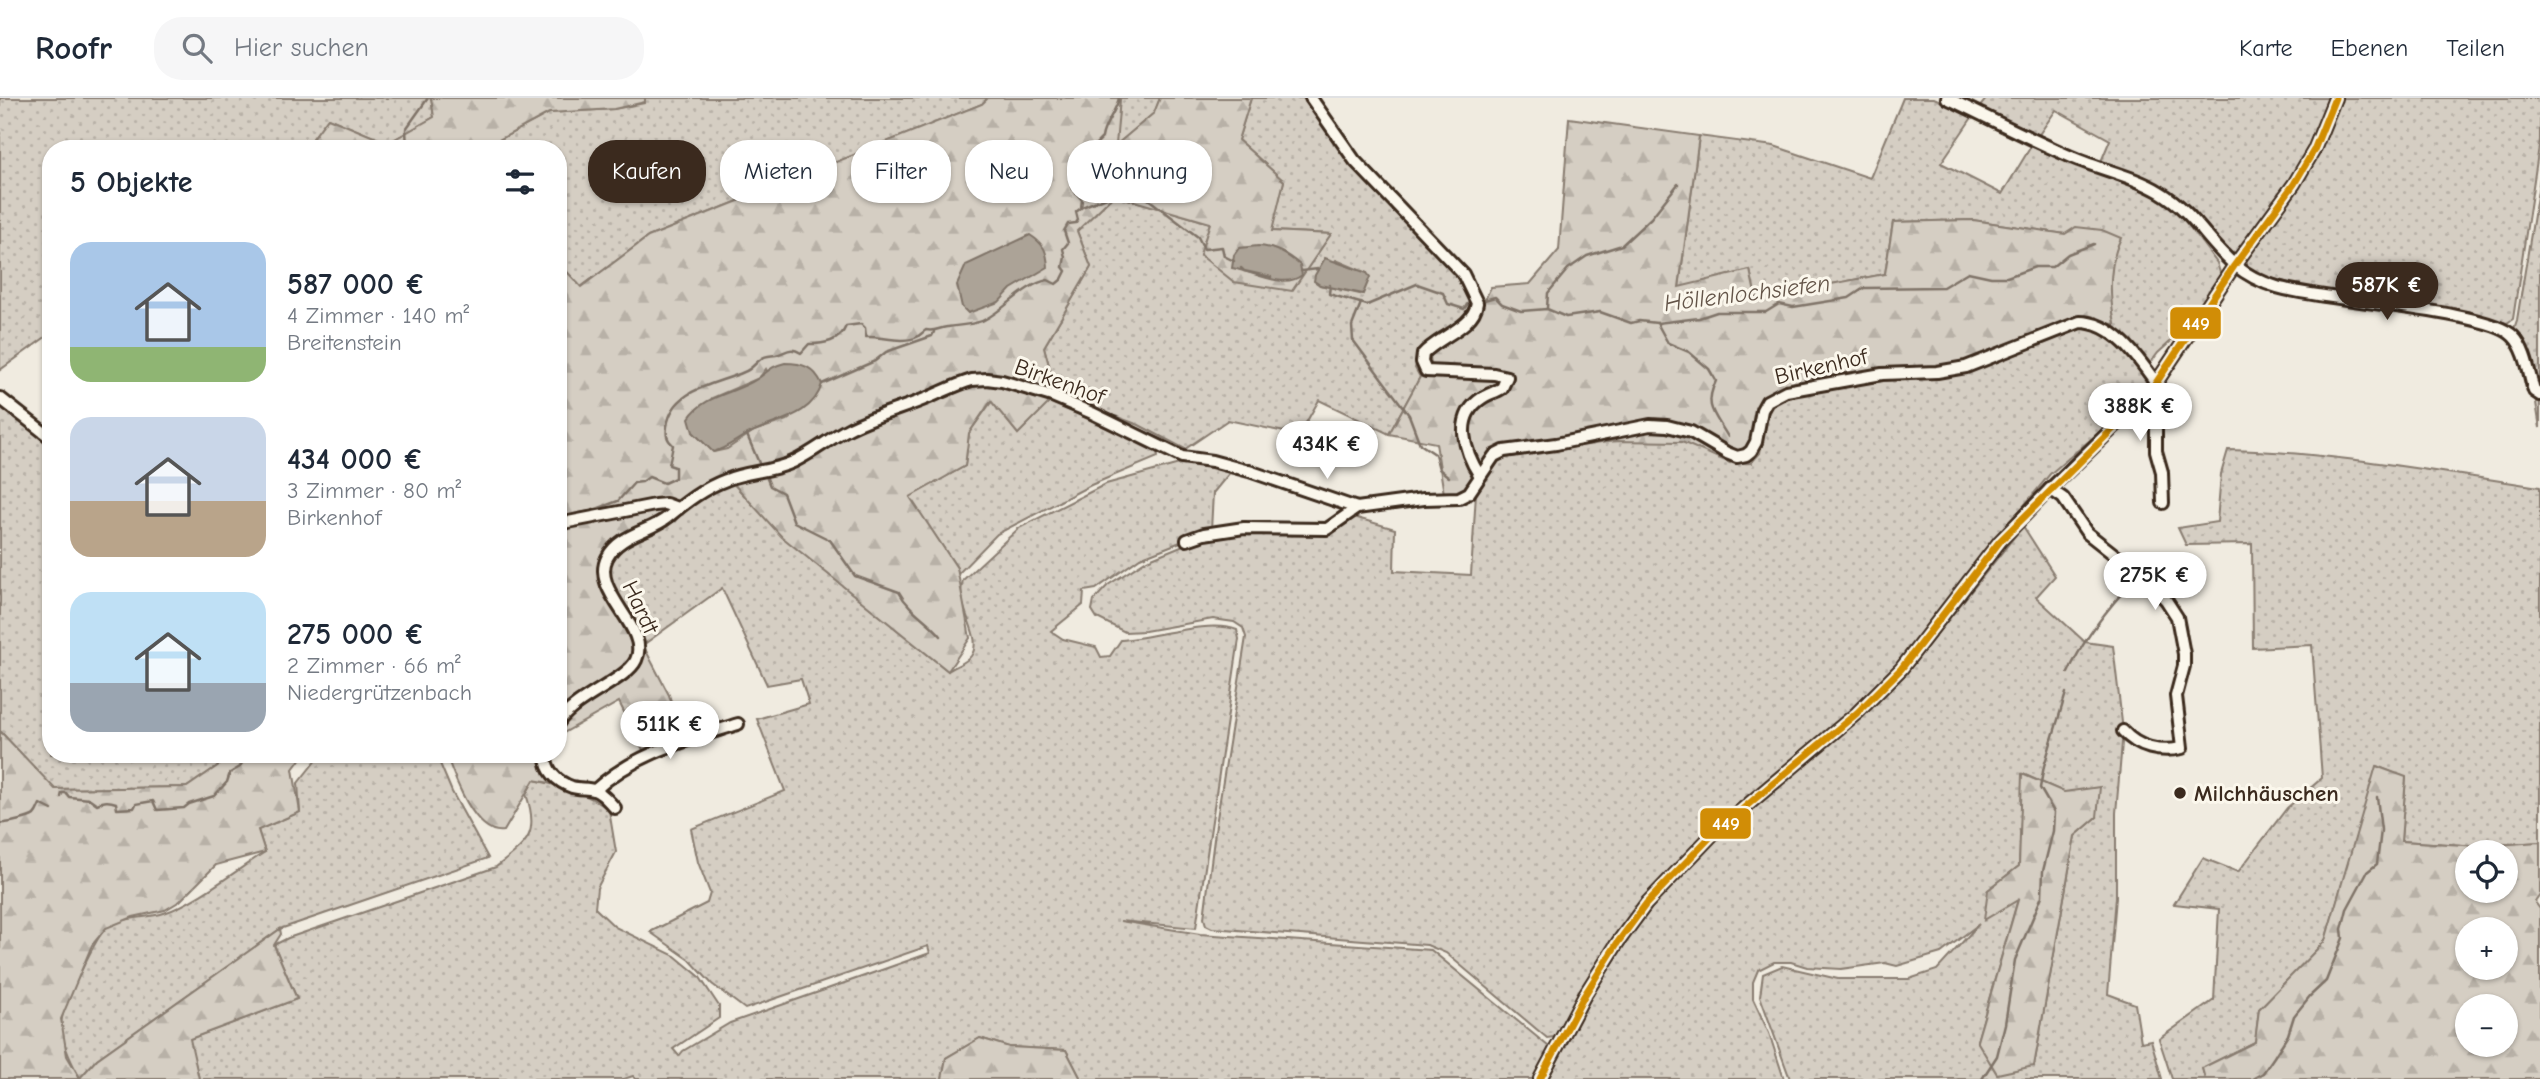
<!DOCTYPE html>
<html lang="de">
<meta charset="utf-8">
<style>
:root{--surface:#fff;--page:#f6f6f7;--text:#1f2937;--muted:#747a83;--line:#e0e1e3;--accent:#3b2a1e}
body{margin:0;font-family:"Comic Neue",sans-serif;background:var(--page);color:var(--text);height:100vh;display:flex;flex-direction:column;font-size:26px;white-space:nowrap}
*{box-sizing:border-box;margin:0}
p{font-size:23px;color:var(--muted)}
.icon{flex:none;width:38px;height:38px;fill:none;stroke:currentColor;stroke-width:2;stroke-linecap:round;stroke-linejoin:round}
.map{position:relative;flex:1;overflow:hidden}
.sheet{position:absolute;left:42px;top:42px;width:525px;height:623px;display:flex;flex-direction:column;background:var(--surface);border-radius:28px;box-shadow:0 2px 5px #0004}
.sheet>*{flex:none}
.top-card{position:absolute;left:588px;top:42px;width:665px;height:63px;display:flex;gap:14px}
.tools{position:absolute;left:2455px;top:742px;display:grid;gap:14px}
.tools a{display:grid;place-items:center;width:63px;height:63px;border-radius:50%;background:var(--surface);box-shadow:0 2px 5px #0004;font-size:35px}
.price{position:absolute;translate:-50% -60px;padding:0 16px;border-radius:24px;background:#fff;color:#222;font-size:23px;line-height:46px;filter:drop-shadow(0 2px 4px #0008)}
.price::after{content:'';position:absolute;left:50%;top:42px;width:21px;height:16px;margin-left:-10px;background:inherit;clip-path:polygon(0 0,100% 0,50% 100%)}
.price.on{background:var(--accent);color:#fff}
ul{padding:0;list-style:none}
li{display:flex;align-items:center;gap:21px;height:175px;padding:0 28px}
li span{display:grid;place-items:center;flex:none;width:196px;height:140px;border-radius:21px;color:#555}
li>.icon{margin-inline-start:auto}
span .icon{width:84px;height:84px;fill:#fffc;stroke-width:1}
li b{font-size:30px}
h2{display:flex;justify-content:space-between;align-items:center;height:84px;padding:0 28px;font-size:30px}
.chip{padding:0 24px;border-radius:28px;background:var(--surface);box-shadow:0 2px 5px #0004;font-size:24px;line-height:63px}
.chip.on{background:var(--accent);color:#fff}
header{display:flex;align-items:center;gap:42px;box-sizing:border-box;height:98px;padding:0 35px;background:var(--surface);border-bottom:2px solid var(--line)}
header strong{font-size:33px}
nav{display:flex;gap:38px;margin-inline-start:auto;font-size:24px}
.search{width:490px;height:63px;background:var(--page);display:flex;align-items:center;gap:18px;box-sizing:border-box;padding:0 24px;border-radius:28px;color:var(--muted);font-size:26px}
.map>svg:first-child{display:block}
</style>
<header>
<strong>Roofr</strong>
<div class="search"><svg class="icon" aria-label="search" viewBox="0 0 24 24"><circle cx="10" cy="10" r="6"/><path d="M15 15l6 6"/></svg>Hier suchen</div>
<nav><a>Karte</a><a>Ebenen</a><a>Teilen</a></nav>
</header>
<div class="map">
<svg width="2540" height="981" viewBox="0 0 2540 981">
<defs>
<pattern id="grass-dots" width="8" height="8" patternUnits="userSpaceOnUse" patternTransform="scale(1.75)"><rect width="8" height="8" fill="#d5cec3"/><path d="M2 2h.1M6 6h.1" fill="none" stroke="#b8b1a7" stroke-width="1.8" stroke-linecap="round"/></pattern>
<pattern id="forest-firs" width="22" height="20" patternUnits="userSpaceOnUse" patternTransform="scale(1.75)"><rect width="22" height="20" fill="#d5cec3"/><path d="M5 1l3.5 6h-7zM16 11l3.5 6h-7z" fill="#b8b1a7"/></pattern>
</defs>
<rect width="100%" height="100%" fill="#f0ebe0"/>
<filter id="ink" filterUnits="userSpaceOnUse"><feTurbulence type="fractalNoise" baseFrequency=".0143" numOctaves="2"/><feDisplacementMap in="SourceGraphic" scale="14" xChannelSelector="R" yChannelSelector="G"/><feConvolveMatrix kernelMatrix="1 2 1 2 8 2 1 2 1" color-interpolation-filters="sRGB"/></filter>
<g filter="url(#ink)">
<g fill="url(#grass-dots)" stroke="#887c70" stroke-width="2" fill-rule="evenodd">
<path d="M0,0H431L434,19L388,45L328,20L305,51H51V235L0,272Z"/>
<path d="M645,0H988L982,6L648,139L581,189L558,164V51H482L549,15L614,11L645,5Z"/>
<path d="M1120,0H1160L1154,15L1115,48Z"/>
<path d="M1251,0H1305L1351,64L1457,174L1467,192L1474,211L1420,252L1415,270L1420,279L1389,336L1319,302L1299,337L1228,322L1185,351L1139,327L1057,297L1044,249L1091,169L1077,133L1114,97L1210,125L1200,158L1292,192L1331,136L1271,133L1284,83L1238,42ZM1336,162L1367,175L1360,196L1320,187Z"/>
<path d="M1903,0H1934L1973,18L1941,65L2002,96L2033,45L2080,69L2155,96L2179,115L2217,165L2221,178L2180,235L2158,255L2146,271H2139L2145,278L2147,287L2134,302L2096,337L2050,376L1961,484L1895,572L1837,627L1747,700L1676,767L1633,815L1595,868L1561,929L1554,939L1547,940L1446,855L1427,847L1212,830L1206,827L1204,820L1215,733L1246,539L1243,530L1234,524L1213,521L1145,533L1125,534L1097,520L1092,512L1094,502L1108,487L1147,462L1203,439L1213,440L1270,433L1329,436L1354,419L1395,431L1394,473L1471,477L1476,395L1498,361C1557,352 1619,336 1680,344C1707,347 1717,367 1751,365L1760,355L1766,318L1771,308L1786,299L1879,281L1928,280L2080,224L2115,226L2109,199L2113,156L2065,136L1973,122L1893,124L1885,176L1756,200L1750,172L1679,190L1699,38L1774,48L1870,80Z"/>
<path d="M1987,0H2329L2308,52L2283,91L2238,153L2230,156L2178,99L2152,83L2100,66L2110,42L2056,12L2038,38L1979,10Z"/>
<path d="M2339,0H2540V42L2513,221L2507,225C2422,205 2335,203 2253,174C2245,167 2246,163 2249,155L2305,79L2323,46Z"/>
<path d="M2540,80V330L2534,292L2512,237L2517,222Z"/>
<path d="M0,299L51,340V656H235L187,689L54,691L0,633Z"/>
<path d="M992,303L1018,336L1050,303L1157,353L1158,359L1091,387L997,436L958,476L957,470L909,399L965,368L969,335Z"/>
<path d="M2228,352C2332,354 2437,374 2540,389V744L2479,748L2401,743L2406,680L2377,668L2325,843L2259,911L2255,944L2202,970L2205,981H2172L2159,941L2214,902L2219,811L2174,806L2203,760L2238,774L2287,710L2322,680L2312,547L2253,550L2252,446L2186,447L2178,430L2217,424L2221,376Z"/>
<path d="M1183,365L1209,367L1232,372L1213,395L1211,432L1140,460L1096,491L1084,493L1083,507L1051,533L1063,541L1096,549L1101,559L1110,558L1121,542C1155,540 1207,521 1237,532L1239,541L1196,830L1120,823L1200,836L1431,852L1554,953L1540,981H1081L1066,952L1009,949L980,940L946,960L942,981H635L633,978L624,981H199L189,941L297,901L274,847L288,840L496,769C527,745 540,737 526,696L534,682C561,688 587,694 609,712L616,754L597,790L595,810L615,829L675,858L699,878L719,908V920L673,951L679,958L683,953L730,925L930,855L928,848L745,911L712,886L690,862L650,834L707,805L710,795L698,764L691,731L785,693L757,621L809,606L801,581L767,587L722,490L643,547L611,487L610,461L619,449L675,423L686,409L709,394L732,384L783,439L948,573C956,567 965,566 971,558C985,538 954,510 963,482L1019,430L1106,386Z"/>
<path d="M2023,428L2055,478L2036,499L2085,544L2113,548L2123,633L2116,715V799L2108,896L2135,906L2141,944L2151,942L2162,981H1790L1760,898L1763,876L1782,868L1838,881H1909L1937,872L1979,826L1941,855L1897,868L1885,865L1841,871L1807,869L1791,864H1774L1758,872L1753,884V901L1769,935L1784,981H1548L1591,900L1632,835L1668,790L1707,748L1859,621L1905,576ZM2023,676L2064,694L2097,719L2075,738L2034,968L1977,943L2018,801L1988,792L2019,768Z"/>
<path d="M321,656H436L452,694L488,760L280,831L97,961L80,980C71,964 58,939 62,920C64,907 97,836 107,829C124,818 145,821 164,815C193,806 237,772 265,754L258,732L300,714L298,685Z"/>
</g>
<g fill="url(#forest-firs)" stroke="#887c70" stroke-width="2" fill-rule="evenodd">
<path d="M431,0H645V4L614,11L549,15L482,51H305L328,20L388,45L434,19Z"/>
<path d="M988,0H1120L1116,47L1154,15L1160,0H1251L1238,42L1284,83L1272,133L1331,136L1292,193L1234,184L1200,157L1210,125L1114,97L1077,133L1091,169L1044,249L1057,297L1018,336L991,303L969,335L965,368L910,399L957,470L970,540L948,573L782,439L732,384C721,387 706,387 695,392C682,398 676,408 665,416C644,433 604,435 599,468C597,488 623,523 630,543L643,547L669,597L682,638L644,654L619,604L558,638V410L565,376L558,371V164L581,189L648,139L982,6ZM766,271L790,321L754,333L727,351L714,354L693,334L712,300L759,280Z"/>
<path d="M1569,20L1699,38L1679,189L1750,172L1756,200L1885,176L1893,124L1973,122L2065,136L2076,129L2102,132L2121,140C2108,167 2109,197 2115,226L2090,224L1966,269L1785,293L1767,303L1756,344L1739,352L1730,365L1682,344L1613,343L1498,361L1476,395L1444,396L1436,345L1389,336L1420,279L1431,267L1430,258L1475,223L1491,189L1530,186L1559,152Z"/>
<path d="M0,633L55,691L187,689L235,656H304L293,671L300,714L258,732L265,754L216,767L180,803L165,812L133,819L106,830L92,847L61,921L67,958L80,980L97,961L280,831L281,836L274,847L297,901L190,941L199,981H0Z"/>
<path d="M446,656H541L539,661L556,686L534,682L504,733C475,738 454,679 446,656Z"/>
<path d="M2376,668L2406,679L2401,743L2479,748L2540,744V797L2535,804L2540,811V981H2205L2202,970L2255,944L2259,911L2325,843ZM2468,754H2506V793H2468ZM2506,831V870H2468V831ZM2506,908V947H2468V908Z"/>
<path d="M2022,676L2064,694L2100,689L2097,719L2075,738L2034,968L1997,976L1977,943L2018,802L1984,822L1988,792L2019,768Z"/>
<path d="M980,940L1009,949L1066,952L1081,981H942L946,960Z"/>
</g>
<g fill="#aca397" stroke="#7f7367" stroke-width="2">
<path d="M1127,47L1134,51L1132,73L1125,75L1117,69L1114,50Z"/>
<path d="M1030,137C1044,146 1047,153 1048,169L1011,191L999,204L968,215L962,209L957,187L966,167Z"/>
<path d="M1258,148C1275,149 1287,156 1300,167L1302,177C1284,192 1254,174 1232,170L1234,157L1239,150Z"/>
<path d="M1325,160L1367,175L1370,179L1363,196L1320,187L1314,183L1315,177Z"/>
<path d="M785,265C803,265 814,269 822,286C813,318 777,322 752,334C738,340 728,350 713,354L693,334L689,320C705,296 735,296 757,281C769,273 769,269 785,265Z"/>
</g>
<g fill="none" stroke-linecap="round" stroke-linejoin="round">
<g stroke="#7f7367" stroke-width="2.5">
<path d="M407,51L406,31L428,0H432"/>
<path d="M1082,109L1109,98L1139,94L1198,139L1204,151L1222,149L1224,158L1234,163"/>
<path d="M1241,170L1244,173L1271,179"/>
<path d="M1301,173L1318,171"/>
<path d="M1330,187L1329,196L1367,207L1417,186L1443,195L1448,206L1464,211L1469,204"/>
<path d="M1481,203L1495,199L1502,206L1521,213L1547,211L1566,219L1600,214L1631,225L1639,223L1657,225L1699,220L1717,214H1766L1779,206L1793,209L1849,200L1864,190L1943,189L1968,174L1991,179H2007L2035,169H2052L2068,156L2094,146"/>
<path d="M1361,205L1352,228L1353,242L1409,317L1420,346L1435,356L1439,371L1449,379"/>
<path d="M1547,210L1548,195L1568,171L1587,158L1622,147L1651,120L1678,86"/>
<path d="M1657,225L1668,245L1689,254L1709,271L1716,283C1703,309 1715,316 1728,339"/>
<path d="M822,286L875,263L886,254L932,238L934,234"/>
<path d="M747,337L759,365"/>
<path d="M766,378L770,388L783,395L794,424L830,442L855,478L899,494C909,513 928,522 941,538"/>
<path d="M575,416L591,413L618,403L634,385L642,384L649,379L664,385L675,380V369L669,367L673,347C666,341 666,336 667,328C673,290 715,287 744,274C751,272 755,265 761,261C766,257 770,258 776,257C787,254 790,248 801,255L809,246C824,246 840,244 846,228L861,226L865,230L866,239C880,238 904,246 917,239C920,237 923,234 926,232C935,234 938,230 947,229C956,228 977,226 984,222C1006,211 1025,186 1048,182L1056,186L1062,181L1066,173L1063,169L1065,159L1063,151L1068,145L1064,133L1068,126L1076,125L1078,122L1076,114L1081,110L1082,102L1072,90L1074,79L1078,75L1083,64L1093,57V49L1102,40C1103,27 1116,14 1119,0"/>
<path d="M2068,575C2082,544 2101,519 2123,494"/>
<path d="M61,699L62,695H66L69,699L90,701L97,706C104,703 108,702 116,705L117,711L134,710L136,706L153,703L157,712L184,710L189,706L214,698L227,684L230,675L240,669L244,661L254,656"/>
<path d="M0,725C5,726 31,720 34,717C37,714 38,710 40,706L52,712"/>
<path d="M1982,981L1997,958L2005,926L2015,862L2042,798L2043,773L2053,733L2054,714L2040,690L2044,668L2066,595"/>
<path d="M2252,981L2263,975L2274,959L2288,937L2294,918L2310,898L2326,883L2343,840L2342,831L2347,811L2367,774L2377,766L2381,732L2377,699"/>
</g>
<defs>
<g id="minor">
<path d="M1311,0L1355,63L1463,176L1477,205C1474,229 1438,239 1423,256L1422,264L1426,273L1494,276L1507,279L1502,290C1496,294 1488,296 1482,300C1453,319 1464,353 1480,378"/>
<path d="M1947,0C1987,19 2026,39 2067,57C2097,71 2132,77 2160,94C2209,123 2214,170 2277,189C2323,203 2489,212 2513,238C2526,251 2529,276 2534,293L2540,297"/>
<path d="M2156,285V353L2162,374L2163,405"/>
<path d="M0,300L51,340"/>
<path d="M2050,391L2063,400L2087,435L2149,484L2166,502L2177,519L2184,556V568L2176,598L2182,650C2160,655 2138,650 2123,633"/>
<path d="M558,426L655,407L666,406L677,410"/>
<path d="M1187,442L1204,436L1244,430L1327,431L1357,410"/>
<path d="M558,625C575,599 627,582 636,562C651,530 590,494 607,460C619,436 650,434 668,419C686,404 704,390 726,382C747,373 772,374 793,364C812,355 829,341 848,331C875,317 905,310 932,298C946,292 958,286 972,282L987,281L1002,283L1052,298L1092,315L1182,359L1212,363L1249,373L1357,410L1423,401L1459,400L1469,395L1494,358L1504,353L1556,346L1650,327L1667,328L1691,334L1727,355L1737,359L1746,357L1751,353L1756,344L1762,312L1767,303L1786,293L1882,276L1937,274L1966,269L2080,224C2113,224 2138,259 2156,285"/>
<path d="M546,656C545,672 557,684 572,689C579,691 587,690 594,692C603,695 609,704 615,710"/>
<path d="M595,692C635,655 688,642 738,626"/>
<path d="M1540,981L1584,898L1618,844L1646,806L1713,736L1857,615L1901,571L2000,443L2050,391L2139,305L2156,285L2234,168L2294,86L2314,52L2335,0"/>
</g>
</defs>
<use href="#minor" stroke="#3b2a1e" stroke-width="16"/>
<use href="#minor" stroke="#fbf7ec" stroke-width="10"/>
<defs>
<path id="bus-1" d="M1540,981L1584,898L1618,844L1646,806L1713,736L1857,615L1901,571L2000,443L2139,305L2156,285L2234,168L2294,86L2314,52L2335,0"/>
</defs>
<use href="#bus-1" stroke="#fbf7ec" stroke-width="12"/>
<use href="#bus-1" stroke="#d18d06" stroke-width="7"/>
</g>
</g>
<circle fill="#3b2a1e" stroke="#fbf7ec" stroke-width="2.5" cx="2180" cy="695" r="7"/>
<g text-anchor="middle" stroke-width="6" stroke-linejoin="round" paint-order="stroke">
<g font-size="23" fill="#3b2a1e" stroke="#fbf7ec">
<text transform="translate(1821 268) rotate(-13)" y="8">Birkenhof</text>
<text transform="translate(1060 283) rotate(20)" y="8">Birkenhof</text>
<text transform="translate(641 509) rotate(65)" y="8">Hardt</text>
</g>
<g font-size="23" font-weight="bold" fill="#3b2a1e" stroke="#fbf7ec" text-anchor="start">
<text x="2194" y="703">Milchhäuschen</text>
</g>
<g font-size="24" font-style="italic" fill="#635448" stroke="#fbf7ec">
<text transform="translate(1747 195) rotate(-7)" y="8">Höllenlochsiefen</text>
</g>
</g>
<g stroke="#fbf7ec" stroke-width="2.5">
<rect x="2169" y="208" width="53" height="34" rx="7" fill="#d18d06"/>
<rect x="1699" y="709" width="53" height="33" rx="7" fill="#d18d06"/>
</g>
<g font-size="19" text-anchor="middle" font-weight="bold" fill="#fff">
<text x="2196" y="232">449</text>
<text x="1726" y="732">449</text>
</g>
</svg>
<div class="tools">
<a><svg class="icon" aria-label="locate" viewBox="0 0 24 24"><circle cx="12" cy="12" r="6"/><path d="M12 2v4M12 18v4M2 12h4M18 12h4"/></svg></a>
<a>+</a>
<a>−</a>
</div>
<b class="price on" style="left:2387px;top:224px">587K €</b>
<b class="price" style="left:2140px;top:345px">388K €</b>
<b class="price" style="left:1327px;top:383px">434K €</b>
<b class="price" style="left:2155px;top:514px">275K €</b>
<b class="price" style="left:670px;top:663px">511K €</b>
<div class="top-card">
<a class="chip on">Kaufen</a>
<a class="chip">Mieten</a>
<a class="chip">Filter</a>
<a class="chip">Neu</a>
<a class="chip">Wohnung</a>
</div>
<section class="sheet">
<h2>5 Objekte<svg class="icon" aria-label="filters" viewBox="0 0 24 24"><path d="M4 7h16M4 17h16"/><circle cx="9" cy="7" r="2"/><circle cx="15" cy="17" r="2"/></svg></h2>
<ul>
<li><span style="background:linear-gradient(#a9c7e8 75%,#8fb573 0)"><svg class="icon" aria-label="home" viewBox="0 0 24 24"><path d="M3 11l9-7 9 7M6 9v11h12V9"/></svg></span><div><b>587 000 €</b><p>4 Zimmer · 140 m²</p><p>Breitenstein</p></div></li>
<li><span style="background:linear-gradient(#c9d6e8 60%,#b9a48a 0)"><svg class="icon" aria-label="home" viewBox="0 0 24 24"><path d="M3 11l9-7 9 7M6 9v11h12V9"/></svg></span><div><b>434 000 €</b><p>3 Zimmer · 80 m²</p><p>Birkenhof</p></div></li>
<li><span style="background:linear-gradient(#bfe0f5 65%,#9aa5b1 0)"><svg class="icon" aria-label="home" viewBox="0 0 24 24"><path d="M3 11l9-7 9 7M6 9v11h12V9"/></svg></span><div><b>275 000 €</b><p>2 Zimmer · 66 m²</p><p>Niedergrützenbach</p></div></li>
</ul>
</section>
</div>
